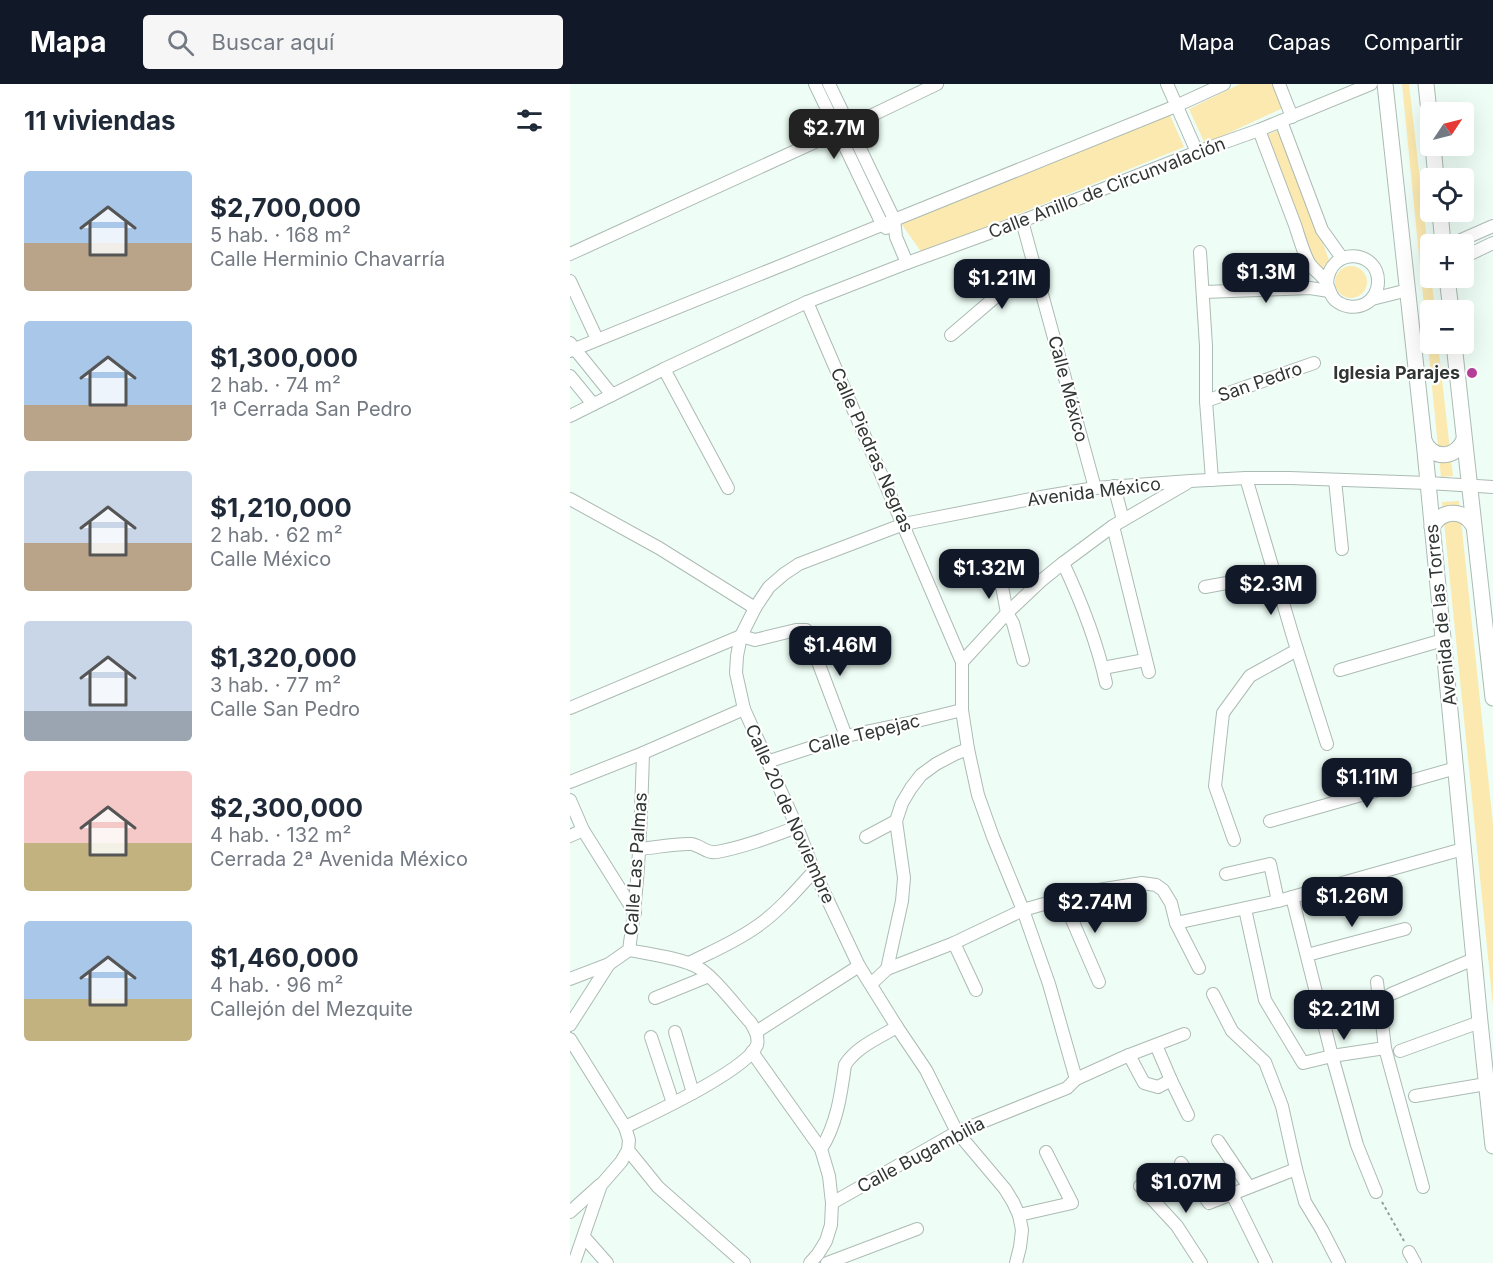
<!DOCTYPE html>
<html lang="es">
<meta charset="utf-8">
<style>
:root{--surface:#fff;--page:#f6f6f7;--text:#1f2937;--muted:#747a83;--accent:#111827}
body{margin:0;font-family:Inter,sans-serif;background:var(--page);color:var(--text);height:100vh;display:flex;flex-direction:column;font-size:22px;white-space:nowrap}
*{box-sizing:border-box;margin:0}
p{font-size:20px;color:var(--muted)}
.icon{flex:none;width:33px;height:33px;fill:none;stroke:currentColor;stroke-width:2;stroke-linecap:round;stroke-linejoin:round}
.map{position:relative;flex:1;overflow:hidden}
.panel{display:flex;flex-direction:column;background:var(--surface);width:570px}
.panel>*{flex:none}
.needle{width:39px;rotate:55deg}
.buttons{position:absolute;left:850px;top:18px;display:grid;gap:12px}
.buttons a{display:grid;place-items:center;width:54px;height:54px;border-radius:6px;background:var(--surface);box-shadow:0 6px 24px #0002;font-size:30px}
.price{position:absolute;translate:-50% -51px;padding:0 14px;border-radius:12px;background:var(--accent);color:#fff;font-size:20px;line-height:39px;filter:drop-shadow(0 2px 3px #0008)}
.price::after{content:'';position:absolute;left:50%;top:36px;width:18px;height:14px;margin-left:-9px;background:inherit;clip-path:polygon(0 0,100% 0,50% 100%)}
.price.active{background:#222;color:#fff}
ul{padding:0;list-style:none}
li{display:flex;align-items:center;gap:18px;height:150px;padding:0 24px}
li span{display:grid;place-items:center;flex:none;width:168px;height:120px;border-radius:6px;color:#555}
li>.icon{margin-inline-start:auto}
span .icon{width:72px;height:72px;fill:#fffc;stroke-width:1}
li b{font-size:26px}
h2{display:flex;justify-content:space-between;align-items:center;height:72px;padding:0 24px;font-size:26px}
header{display:flex;align-items:center;gap:36px;box-sizing:border-box;height:84px;padding:0 30px;background:var(--accent);color:#fff}
header strong{font-size:28px}
nav{display:flex;gap:33px;margin-inline-start:auto;font-size:21px}
.search{width:420px;height:54px;background:var(--page);display:flex;align-items:center;gap:15px;box-sizing:border-box;padding:0 21px;border-radius:6px;color:var(--muted);font-size:22px}
main{display:flex;flex:1;min-height:0}
.map>svg:first-child{display:block}
</style>
<header>
<strong>Mapa</strong>
<div class="search"><svg class="icon" aria-label="search" viewBox="0 0 24 24"><circle cx="10" cy="10" r="6"/><path d="M15 15l6 6"/></svg>Buscar aquí</div>
<nav><a>Mapa</a><a>Capas</a><a>Compartir</a></nav>
</header>
<main>
<section class="panel">
<h2>11 viviendas<svg class="icon" aria-label="filters" viewBox="0 0 24 24"><path d="M4 7h16M4 17h16"/><circle cx="9" cy="7" r="2"/><circle cx="15" cy="17" r="2"/></svg></h2>
<ul>
<li><span style="background:linear-gradient(#a9c7e8 60%,#b9a48a 0)"><svg class="icon" aria-label="home" viewBox="0 0 24 24"><path d="M3 11l9-7 9 7M6 9v11h12V9"/></svg></span><div><b>$2,700,000</b><p>5 hab. · 168 m²</p><p>Calle Herminio Chavarría</p></div></li>
<li><span style="background:linear-gradient(#a9c7e8 70%,#b9a48a 0)"><svg class="icon" aria-label="home" viewBox="0 0 24 24"><path d="M3 11l9-7 9 7M6 9v11h12V9"/></svg></span><div><b>$1,300,000</b><p>2 hab. · 74 m²</p><p>1ª Cerrada San Pedro</p></div></li>
<li><span style="background:linear-gradient(#c9d6e8 60%,#b9a48a 0)"><svg class="icon" aria-label="home" viewBox="0 0 24 24"><path d="M3 11l9-7 9 7M6 9v11h12V9"/></svg></span><div><b>$1,210,000</b><p>2 hab. · 62 m²</p><p>Calle México</p></div></li>
<li><span style="background:linear-gradient(#c9d6e8 75%,#9aa5b1 0)"><svg class="icon" aria-label="home" viewBox="0 0 24 24"><path d="M3 11l9-7 9 7M6 9v11h12V9"/></svg></span><div><b>$1,320,000</b><p>3 hab. · 77 m²</p><p>Calle San Pedro</p></div></li>
<li><span style="background:linear-gradient(#f6c9c9 60%,#c2b280 0)"><svg class="icon" aria-label="home" viewBox="0 0 24 24"><path d="M3 11l9-7 9 7M6 9v11h12V9"/></svg></span><div><b>$2,300,000</b><p>4 hab. · 132 m²</p><p>Cerrada 2ª Avenida México</p></div></li>
<li><span style="background:linear-gradient(#a9c7e8 65%,#c2b280 0)"><svg class="icon" aria-label="home" viewBox="0 0 24 24"><path d="M3 11l9-7 9 7M6 9v11h12V9"/></svg></span><div><b>$1,460,000</b><p>4 hab. · 96 m²</p><p>Callejón del Mezquite</p></div></li>
</ul>
</section>
<div class="map">
<svg width="923" height="1179" viewBox="0 0 923 1179">
<rect width="100%" height="100%" fill="#eefef6"/>
<g fill="#fbe9af">
<path d="M670,0H702L713,24L635,60L619,25Z"/>
<path d="M832,0H839L865,226H861V260H868L883,392L871,393Z"/>
<path d="M600,31L614,63L352,169L328,135Z"/>
<path d="M711,45L759,176L749,189L697,51Z"/>
<circle cx="781" cy="198" r="16"/>
<path d="M889,417L923,740V922L872,418Z"/>
</g>
<g fill="none" stroke-linecap="round" stroke-linejoin="round">
<defs>
<g id="minor">
<path d="M245,0L312,140L316,144"/>
<path d="M259,0L324,135L326,153L337,179"/>
<path d="M597,0L627,68"/>
<path d="M709,0L722,33"/>
<path d="M711,37L752,146L772,174"/>
<path d="M689,46C701,78 713,109 725,141C729,153 733,168 739,179C744,187 754,192 757,200C760,206 760,211 765,216C773,223 785,225 795,220C803,216 808,207 808,198C809,166 760,161 757,199"/>
<path d="M452,137L525,404"/>
<path d="M882,160L923,142"/>
<path d="M630,168L636,262V317L642,396"/>
<path d="M0,170L267,48L367,0"/>
<path d="M894,173L923,159"/>
<path d="M0,197L27,255"/>
<path d="M634,208L740,204L759,207"/>
<path d="M802,215L838,206"/>
<path d="M237,218L392,578V626L398,665L408,711L423,753L453,826L479,900L506,995"/>
<path d="M381,251L464,180"/>
<path d="M0,259L42,311"/>
<path d="M0,267L606,22L654,0"/>
<path d="M94,285L158,404"/>
<path d="M0,292L23,320"/>
<path d="M636,317L744,279"/>
<path d="M0,332L94,285L237,218L337,179L452,137L627,68L689,46L801,0"/>
<path d="M676,394L724,556L757,660"/>
<path d="M765,396L772,465"/>
<path d="M544,402L553,436"/>
<path d="M0,415L89,464L185,524"/>
<path d="M543,442L579,588"/>
<path d="M493,479C511,517 527,558 536,599"/>
<path d="M431,497L437,529L443,539L453,576"/>
<path d="M635,503L705,490"/>
<path d="M171,552L185,556L226,546H236L276,652"/>
<path d="M392,578L437,529L472,496L493,479L543,442L617,399"/>
<path d="M533,584L575,576"/>
<path d="M770,586L873,556"/>
<path d="M0,624L171,552"/>
<path d="M197,678L276,652L343,638L392,626"/>
<path d="M0,698L73,669L174,625"/>
<path d="M0,716L13,746L65,829"/>
<path d="M700,737L886,684"/>
<path d="M0,752L13,746"/>
<path d="M296,753L326,737"/>
<path d="M664,756L645,702L653,629L680,592L727,566"/>
<path d="M69,765C84,764 107,759 121,760C130,761 137,770 147,768C174,763 200,753 227,743"/>
<path d="M656,790L700,780L708,817"/>
<path d="M722,813L762,972L787,1061L806,1108"/>
<path d="M493,815L529,898"/>
<path d="M675,825L695,916L733,979L762,972L815,964"/>
<path d="M606,839L708,817L893,765"/>
<path d="M384,859L406,906"/>
<path d="M737,871L835,845"/>
<path d="M119,879C141,868 165,858 186,843C208,828 226,807 244,787"/>
<path d="M317,885L332,817L334,794L326,737L332,719L341,704L351,691L366,680L385,670L398,665"/>
<path d="M0,895L39,880"/>
<path d="M807,898L815,964L853,1103"/>
<path d="M301,900L317,885L384,859L453,826L516,808L572,799L586,801L593,806L601,819L606,839L629,884"/>
<path d="M643,910L662,947L695,978L712,1022L726,1085L735,1118L752,1146L769,1179"/>
<path d="M821,910L904,875"/>
<path d="M85,914L139,892"/>
<path d="M0,941L39,880L59,866C69,801 71,735 73,669"/>
<path d="M105,948L123,1009"/>
<path d="M186,948L289,882"/>
<path d="M81,953L103,1019"/>
<path d="M0,955L55,1043L59,1056L58,1066L88,1103L174,1179"/>
<path d="M586,961L601,996"/>
<path d="M830,967L910,938"/>
<path d="M182,968L251,1065L259,1092L262,1119L261,1141L256,1157L248,1170L240,1179"/>
<path d="M559,971L574,999L588,1003L601,996L618,1031"/>
<path d="M845,1012L916,1000"/>
<path d="M55,1043C82,1030 177,986 187,961C189,953 185,946 181,939C168,925 143,891 127,883C111,874 78,870 59,866"/>
<path d="M648,1057L679,1103"/>
<path d="M251,1065C267,1040 271,1010 275,981C286,963 310,953 327,943"/>
<path d="M611,1079L639,1119L726,1085"/>
<path d="M570,1102L607,1142L631,1179"/>
<path d="M662,1110L696,1179"/>
<path d="M262,1119L387,1048L497,1004L506,995L559,971L614,950"/>
<path d="M0,1128L30,1101"/>
<path d="M449,1131L502,1119L476,1068"/>
<path d="M14,1153L37,1179"/>
<path d="M839,1168L845,1179"/>
<path d="M4,1179L31,1101L51,1078L58,1066"/>
<path d="M257,1179L347,1145"/>
<path d="M446,1179L450,1163L452,1146L449,1131L443,1118L435,1105L387,1048L356,986L327,943L289,882L244,787L227,743L174,625L166,589L167,572L171,552L185,524L199,503L214,490L229,480L334,440L471,413L525,404L620,397L676,394H720L858,399L923,403"/>
</g>
<g id="major">
<path d="M815,0L854,357L910,938L923,1062"/>
<path d="M856,0L861,46"/>
<path d="M863,62L866,94"/>
<path d="M870,128L873,160"/>
<path d="M877,194L881,226"/>
<path d="M884,260L923,614"/>
<path d="M854,357C863,376 885,375 894,356"/>
<path d="M862,443C872,425 893,425 903,441"/>
</g>
</defs>
<use href="#minor" stroke="#acbbb3" stroke-width="14"/>
<use href="#major" stroke="#acbbb3" stroke-width="17"/>
<path stroke="#949f9a" stroke-width="2" stroke-dasharray="3 3" stroke-linecap="butt" d="M812,1118L834,1157"/>
<use href="#minor" stroke="#fff" stroke-width="12"/>
<use href="#major" stroke="#fff" stroke-width="15"/>
</g>
<circle fill="#b6419a" stroke="#fff" stroke-width="2" cx="902" cy="289" r="6"/>
<g text-anchor="middle" stroke-width="4.5" stroke-linejoin="round" paint-order="stroke">
<g font-size="18" fill="#303633" stroke="#fff">
<text transform="translate(537 104) rotate(-21)" y="6">Calle Anillo de Circunvalación</text>
<text transform="translate(690 298) rotate(-19)" y="6">San Pedro</text>
<text transform="translate(498 305) rotate(75)" y="6">Calle México</text>
<text transform="translate(302 366) rotate(66)" y="6">Calle Piedras Negras</text>
<text transform="translate(524 408) rotate(-7)" y="6">Avenida México</text>
<text transform="translate(871 531) rotate(-96)" y="6">Avenida de las Torres</text>
<text transform="translate(294 650) rotate(-14)" y="6">Calle Tepejac</text>
<text transform="translate(220 730) rotate(66)" y="6">Calle 20 de Noviembre</text>
<text transform="translate(66 780) rotate(-86)" y="6">Calle Las Palmas</text>
<text transform="translate(351 1071) rotate(-28)" y="6">Calle Bugambilia</text>
</g>
<g font-size="18" font-weight="bold" fill="#303633" stroke="#fff" text-anchor="end">
<text x="890" y="295">Iglesia Parajes</text>
</g>
</g>
</svg>
<div class="buttons">
<a><svg class="needle" viewBox="-14 -14 28 28"><path d="M0-13l5 13h-10z" fill="#e53935"/><path d="M0 13l5-13h-10z" fill="#747a83"/></svg></a>
<a><svg class="icon" aria-label="locate" viewBox="0 0 24 24"><circle cx="12" cy="12" r="6"/><path d="M12 2v4M12 18v4M2 12h4M18 12h4"/></svg></a>
<a>+</a>
<a>−</a>
</div>
<b class="price active" style="left:264px;top:76px">$2.7M</b>
<b class="price" style="left:696px;top:220px">$1.3M</b>
<b class="price" style="left:432px;top:226px">$1.21M</b>
<b class="price" style="left:419px;top:516px">$1.32M</b>
<b class="price" style="left:701px;top:532px">$2.3M</b>
<b class="price" style="left:270px;top:593px">$1.46M</b>
<b class="price" style="left:797px;top:725px">$1.11M</b>
<b class="price" style="left:782px;top:844px">$1.26M</b>
<b class="price" style="left:525px;top:850px">$2.74M</b>
<b class="price" style="left:774px;top:957px">$2.21M</b>
<b class="price" style="left:616px;top:1130px">$1.07M</b>
</div>
</main>
